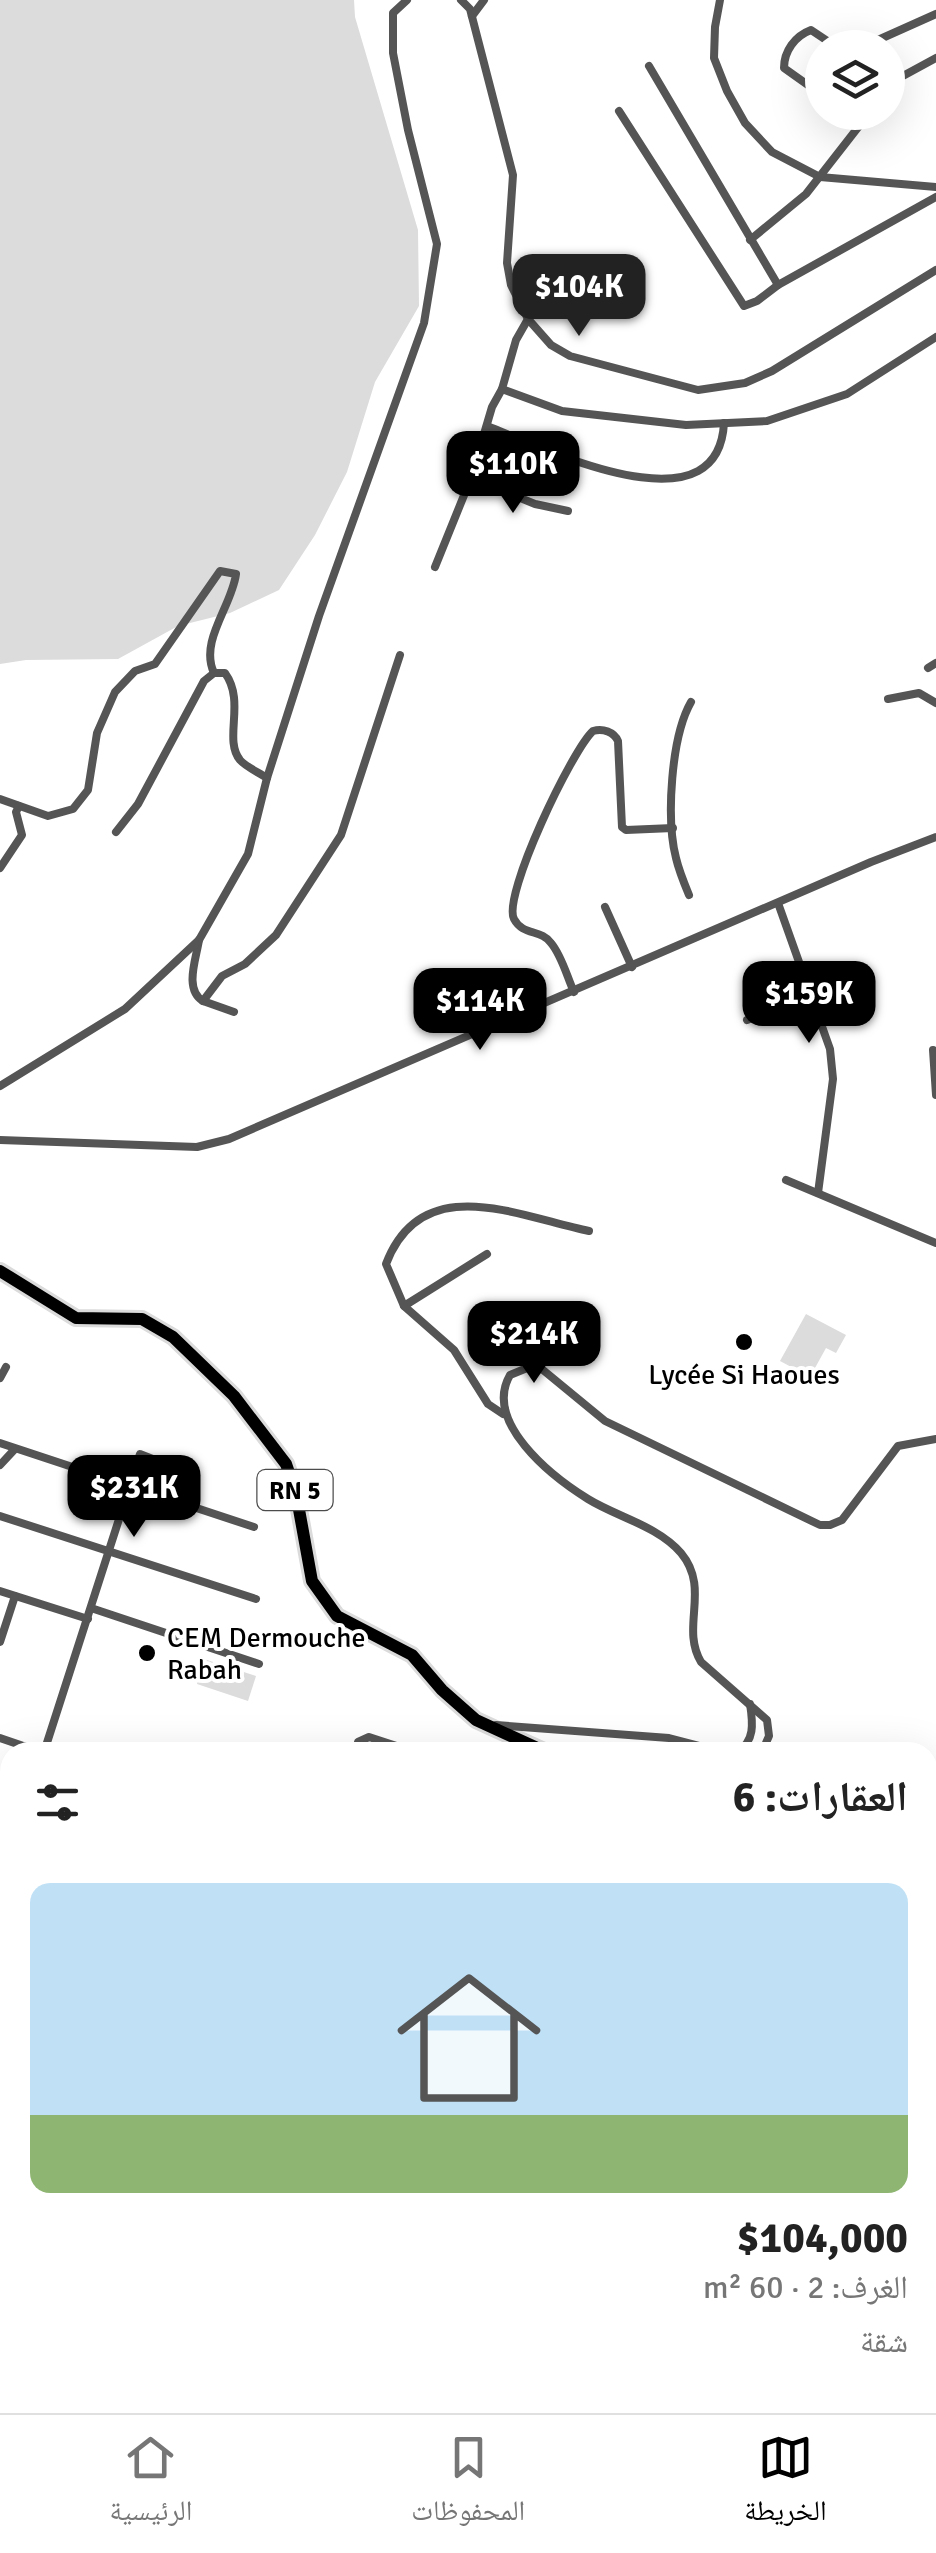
<!DOCTYPE html>
<html lang="ar">
<meta charset="utf-8">
<style>
:root{--surface:#fff;--page:#f2f2f2;--text:#222;--muted:#767676;--line:#e0e0e0;--accent:#000}
body{margin:0;font-family:Signika,"Noto Naskh Arabic",sans-serif;background:var(--page);color:var(--text);direction:rtl;height:100vh;display:flex;flex-direction:column;font-size:38px;white-space:nowrap}
*{box-sizing:border-box;margin:0}
p{font-size:32px;color:var(--muted)}
.icon{flex:none;width:55px;height:55px;fill:none;stroke:currentColor;stroke-width:2;stroke-linecap:round;stroke-linejoin:round}
.map{position:relative;flex:1;overflow:hidden;direction:ltr}
.details{position:absolute;left:0px;top:1742px;width:938px;height:672px;display:flex;flex-direction:column;background:var(--surface);border-radius:30px 30px 0 0;box-shadow:0 10px 40px #0002;direction:rtl}
.details>*{flex:none}
.controls{position:absolute;left:805px;top:30px;display:grid;gap:20px}
.controls a{display:grid;place-items:center;width:100px;height:100px;border-radius:50%;background:var(--surface);box-shadow:0 10px 40px #0002;font-size:50px}
.price{position:absolute;translate:-50% -85px;padding:0 22px;border-radius:20px;background:var(--accent);color:#fff;font-size:32px;line-height:65px;filter:drop-shadow(0 2px 5px #0008)}
.price::after{content:'';position:absolute;left:50%;top:60px;width:30px;height:22px;margin-left:-15px;background:inherit;clip-path:polygon(0 0,100% 0,50% 100%)}
.price.active{background:#222;color:#fff}
ul{padding:0;list-style:none}
li{display:grid;align-content:center;gap:20px;height:530px;padding:0 30px}
li span{display:grid;place-items:center;height:310px;border-radius:20px;color:#555}
li>.icon{margin-inline-start:auto}
span .icon{width:180px;height:180px;fill:#fffc;stroke-width:1}
li b{font-size:42px}
h2{display:flex;justify-content:space-between;align-items:center;height:120px;padding:0 30px;font-size:42px}
.tabs{display:flex;justify-content:space-around;align-items:center;height:140px;border-top:2px solid var(--line);background:var(--surface);font-size:28px;color:var(--muted)}
.tabs a{display:grid;justify-items:center;gap:5px}
.tabs .active{color:var(--accent)}
.map>svg:first-child{display:block}
</style>
<div class="map">
<svg width="936" height="2413" viewBox="0 0 936 2413">
<rect width="100%" height="100%" fill="#fff"/>
<g fill="#dcdcdc">
<path d="M0,0H354L355,17L418,230L419,306L375,382L347,472L315,535L279,590L230,613L178,626L118,659L26,660L0,664Z"/>
<path d="M806,1314L846,1335L836,1353L826,1348L810,1377L780,1361Z"/>
<path d="M204,1659L256,1676L248,1701L197,1684Z"/>
</g>
<g fill="none" stroke-linecap="round" stroke-linejoin="round">
<defs>
<g id="primary">
<path d="M0,1271L76,1318L142,1319L173,1337L234,1396L286,1464L296,1493L312,1581L337,1616L412,1655L442,1690L476,1720L546,1752"/>
<path d="M928,1897L936,1893"/>
<path d="M0,2199L10,2184"/>
</g>
</defs>
<use href="#primary" stroke="#dbdbdb" stroke-width="18"/>
<g stroke="#555" stroke-width="8">
<path d="M461,0L470,9L513,175L507,263L511,285L528,319L551,345L570,356L698,390L745,383L772,371L936,270"/>
<path d="M720,0L715,27L714,58L727,91L745,123L772,152L820,177L936,187"/>
<path d="M472,16L484,0"/>
<path d="M860,48L936,14"/>
<path d="M649,66L778,285"/>
<path d="M888,93L901,77L936,58"/>
<path d="M822,95L784,68C784,51 795,36 811,30L838,48"/>
<path d="M619,111L744,306L757,301L778,285L936,197"/>
<path d="M847,112L861,122"/>
<path d="M750,240L806,194L870,112"/>
<path d="M528,319L516,340L502,389L562,411L686,425L767,421L847,394L936,337"/>
<path d="M487,426C542,447 718,535 724,423"/>
<path d="M471,478L535,504L568,511"/>
<path d="M435,567L471,478L492,407L502,389"/>
<path d="M928,668L936,663"/>
<path d="M888,699L919,693L936,703"/>
<path d="M0,799L48,816L73,809L88,790L97,733L115,692L135,671L155,664L220,571L236,574C232,606 199,641 214,673"/>
<path d="M116,832L138,804L204,681L214,673H225C246,702 223,739 240,760C246,767 258,772 267,778"/>
<path d="M0,868L22,835L16,812L19,806"/>
<path d="M689,895C684,883 679,871 676,858C666,819 671,737 691,702"/>
<path d="M778,903L830,1049L833,1079L818,1193"/>
<path d="M605,907L632,967"/>
<path d="M199,940C196,960 184,989 203,1001L222,976L245,964L276,935L341,835L400,655"/>
<path d="M574,992C567,977 562,956 551,943C541,929 523,936 514,919C502,896 572,750 593,731C603,728 614,732 618,741L622,827L626,830L673,828"/>
<path d="M203,1001L234,1012"/>
<path d="M747,1020L812,994"/>
<path d="M933,1050L936,1095"/>
<path d="M0,1086L125,1009L199,940L248,854L267,778L319,616L424,323L437,244L408,130L393,53V13L407,0"/>
<path d="M0,1140L197,1147L229,1139L871,862L936,837"/>
<path d="M786,1180L936,1243"/>
<path d="M404,1306L487,1254"/>
<path d="M0,1378L6,1367"/>
<path d="M503,1414L488,1404L454,1350L404,1306L386,1264C422,1169 520,1217 589,1231"/>
<path d="M0,1443L254,1527"/>
<path d="M0,1465L14,1450"/>
<path d="M0,1516L256,1599"/>
<path d="M0,1591L88,1619"/>
<path d="M91,1608L259,1664"/>
<path d="M0,1642L15,1596"/>
<path d="M496,1725L669,1738L723,1752"/>
<path d="M0,1738L41,1752"/>
<path d="M44,1752L140,1454L196,1476"/>
<path d="M356,1752L358,1742L369,1737L415,1752"/>
<path d="M737,1752C755,1742 753,1723 750,1704"/>
<path d="M762,1752L769,1736L767,1720L701,1662C680,1627 711,1589 681,1553C658,1526 617,1517 588,1499C551,1476 483,1422 510,1375L532,1366L543,1370L605,1421L820,1525H830L842,1520L898,1446L936,1439"/>
<path d="M0,1964H10"/>
<path d="M0,2054L10,2038"/>
<path d="M928,2074L936,2069"/>
<path d="M0,2101L10,2106"/>
<path d="M928,2187L936,2204"/>
<path d="M0,2224L10,2227"/>
<path d="M928,2252L936,2247"/>
<path d="M928,2347L936,2343"/>
<path d="M547,2405L571,2413"/>
<path d="M71,2413L73,2405"/>
<path d="M153,2413L155,2405"/>
<path d="M793,2413L809,2405"/>
</g>
<path stroke="#222" stroke-width="11" d="M655,2405L658,2413"/>
<use href="#primary" stroke="#000" stroke-width="12"/>
</g>
<g fill="#000" stroke="#fff" stroke-width="4">
<circle cx="744" cy="1342" r="10"/>
<circle cx="147" cy="1653" r="10"/>
</g>
<g text-anchor="middle" stroke-width="8" stroke-linejoin="round" paint-order="stroke">
<rect fill="#fff" stroke="#4c4c4c" stroke-width="2.5" x="257.5" y="1470" width="75" height="40" rx="8"/>
<g font-size="25" font-weight="bold" fill="#000">
<text x="295" y="1499">RN 5</text>
</g>
<g font-size="28" fill="#000" stroke="#fff">
<text x="744" y="1384">Lycée Si Haoues</text>
<text x="167" y="1647" text-anchor="start">CEM Dermouche<tspan x="167" dy="32">Rabah</tspan></text>
</g>
</g>
</svg>
<div class="controls">
<a><svg class="icon" aria-label="layers" viewBox="0 0 24 24"><path d="M12 4l9 5-9 5-9-5zM3 14l9 5 9-5"/></svg></a>
</div>
<b class="price active" style="left:579px;top:339px">$104K</b>
<b class="price" style="left:513px;top:516px">$110K</b>
<b class="price" style="left:809px;top:1046px">$159K</b>
<b class="price" style="left:480px;top:1053px">$114K</b>
<b class="price" style="left:534px;top:1386px">$214K</b>
<b class="price" style="left:134px;top:1540px">$231K</b>
<section class="details">
<h2>العقارات: 6<svg class="icon" aria-label="filters" viewBox="0 0 24 24"><path d="M4 7h16M4 17h16"/><circle cx="9" cy="7" r="2"/><circle cx="15" cy="17" r="2"/></svg></h2>
<ul>
<li><span style="background:linear-gradient(#bfe0f5 75%,#8fb573 0)"><svg class="icon" aria-label="home" viewBox="0 0 24 24"><path d="M3 11l9-7 9 7M6 9v11h12V9"/></svg></span><div><b>$104,000</b><p>الغرف: 2 · 60 m²</p><p>شقة</p></div></li>
</ul>
</section>
</div>
<nav class="tabs">
<a class="active"><svg class="icon" aria-label="map" viewBox="0 0 24 24"><path d="M3 6l6-2 6 2 6-2v14l-6 2-6-2-6 2zM9 4v14M15 6v14"/></svg>الخريطة</a>
<a><svg class="icon" aria-label="saved" viewBox="0 0 24 24"><path d="M7 4h10v16l-5-4-5 4z"/></svg>المحفوظات</a>
<a><svg class="icon" aria-label="home" viewBox="0 0 24 24"><path d="M3 11l9-7 9 7M6 9v11h12V9"/></svg>الرئيسية</a>
</nav>
